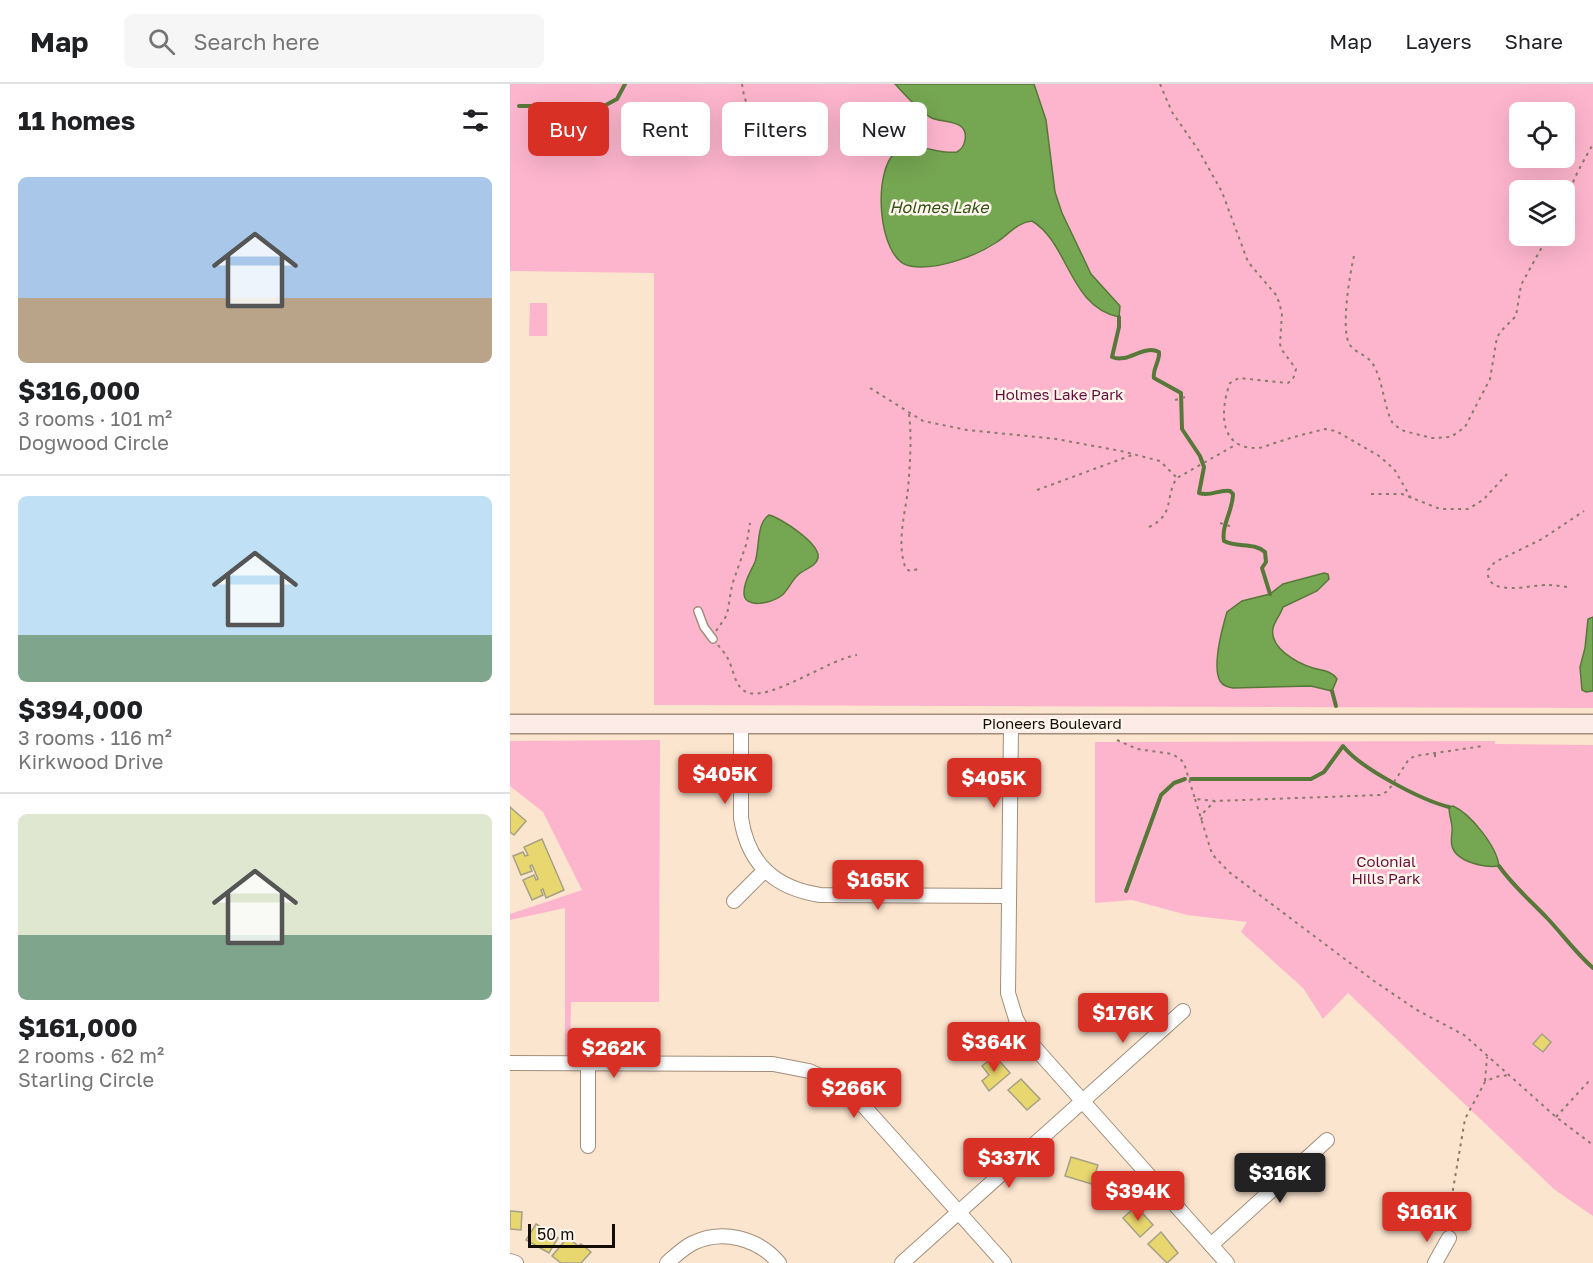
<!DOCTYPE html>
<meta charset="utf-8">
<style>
:root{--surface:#fff;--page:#f6f6f6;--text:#202124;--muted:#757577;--line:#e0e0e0;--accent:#d93025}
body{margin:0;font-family:"Golos Text",sans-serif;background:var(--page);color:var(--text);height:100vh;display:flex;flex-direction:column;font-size:22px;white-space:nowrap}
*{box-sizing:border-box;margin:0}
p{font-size:20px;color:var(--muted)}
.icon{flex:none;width:33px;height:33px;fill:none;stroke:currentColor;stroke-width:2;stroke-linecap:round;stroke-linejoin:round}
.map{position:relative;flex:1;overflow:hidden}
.panel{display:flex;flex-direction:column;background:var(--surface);width:510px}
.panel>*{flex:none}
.top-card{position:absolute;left:18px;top:18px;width:570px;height:54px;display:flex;gap:12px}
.tools{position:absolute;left:999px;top:18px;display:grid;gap:12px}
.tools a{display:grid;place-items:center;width:66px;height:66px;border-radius:9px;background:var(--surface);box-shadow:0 6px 24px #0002;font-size:30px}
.scale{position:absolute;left:18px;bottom:15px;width:87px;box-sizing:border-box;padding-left:6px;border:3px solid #130c05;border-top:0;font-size:16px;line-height:21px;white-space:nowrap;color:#130c05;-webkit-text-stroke:4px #fef5ec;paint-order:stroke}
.price{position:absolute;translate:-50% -51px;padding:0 14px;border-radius:6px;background:var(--accent);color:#fff;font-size:20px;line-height:39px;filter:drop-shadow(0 2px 3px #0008)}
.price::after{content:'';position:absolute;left:50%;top:36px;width:18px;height:14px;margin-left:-9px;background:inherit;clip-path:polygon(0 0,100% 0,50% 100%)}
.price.on{background:#222;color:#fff}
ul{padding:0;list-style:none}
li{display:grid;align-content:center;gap:12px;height:318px;padding:0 18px}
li+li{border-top:2px solid var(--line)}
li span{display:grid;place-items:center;height:186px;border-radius:9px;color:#555}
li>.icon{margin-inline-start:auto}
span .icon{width:108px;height:108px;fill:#fffc;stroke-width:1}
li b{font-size:26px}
h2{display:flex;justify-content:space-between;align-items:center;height:72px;padding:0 18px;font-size:26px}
.chip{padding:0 21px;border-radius:9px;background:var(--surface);box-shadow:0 6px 24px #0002;font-size:21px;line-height:54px}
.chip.on{background:var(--accent);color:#fff}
header{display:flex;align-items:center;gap:36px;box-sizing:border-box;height:84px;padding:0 30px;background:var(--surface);border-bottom:2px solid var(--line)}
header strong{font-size:28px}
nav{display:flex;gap:33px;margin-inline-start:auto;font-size:21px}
.search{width:420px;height:54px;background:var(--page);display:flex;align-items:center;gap:15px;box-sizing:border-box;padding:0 21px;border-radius:9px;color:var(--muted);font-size:22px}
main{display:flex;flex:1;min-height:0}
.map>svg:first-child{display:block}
</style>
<header>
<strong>Map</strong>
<div class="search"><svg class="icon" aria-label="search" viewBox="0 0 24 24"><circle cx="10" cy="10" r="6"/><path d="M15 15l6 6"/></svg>Search here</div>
<nav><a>Map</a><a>Layers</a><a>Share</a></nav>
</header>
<main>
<section class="panel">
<h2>11 homes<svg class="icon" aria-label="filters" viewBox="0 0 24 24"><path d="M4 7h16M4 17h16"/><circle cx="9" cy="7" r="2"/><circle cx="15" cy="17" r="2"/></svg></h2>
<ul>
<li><span style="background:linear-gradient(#a9c7e8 65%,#b9a48a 0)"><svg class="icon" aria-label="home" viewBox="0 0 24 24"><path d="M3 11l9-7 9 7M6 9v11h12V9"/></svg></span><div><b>$316,000</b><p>3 rooms · 101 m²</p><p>Dogwood Circle</p></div></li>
<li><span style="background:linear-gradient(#bfe0f5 75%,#7fa58c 0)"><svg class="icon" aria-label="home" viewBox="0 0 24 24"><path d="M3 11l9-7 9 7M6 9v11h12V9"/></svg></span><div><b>$394,000</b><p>3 rooms · 116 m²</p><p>Kirkwood Drive</p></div></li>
<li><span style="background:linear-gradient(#dfe7d0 65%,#7fa58c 0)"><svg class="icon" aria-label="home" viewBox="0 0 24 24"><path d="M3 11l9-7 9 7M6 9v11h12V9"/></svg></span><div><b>$161,000</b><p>2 rooms · 62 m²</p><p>Starling Circle</p></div></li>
</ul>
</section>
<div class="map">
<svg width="1083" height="1179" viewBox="0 0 1083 1179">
<rect width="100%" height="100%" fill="#fce5cf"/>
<g fill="#fdb5cd" fill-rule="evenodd">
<path d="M0,0H1083V624L144,621V189L0,187ZM1010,28H1054V74H1010ZM1010,106H1054V152H1010Z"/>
<path d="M20,219H37V252H19Z"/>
<path d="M150,656L149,918H61L60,979H55V824L0,836V830L72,806L33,728L0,702V657Z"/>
<path d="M985,657V660L1083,661V1132L1045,1106L838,909L813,935L793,904L731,848L737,838L677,831L622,816L585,819V658Z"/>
</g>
<g fill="#75a651" stroke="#58783a" stroke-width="1.5">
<path d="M385,0H524L536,36L545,108L552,129L581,190L610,222L609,233C559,223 559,159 522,137C508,138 499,150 487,158C466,172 426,187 400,182C367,177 361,80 389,66C408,57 428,71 447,68C452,65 454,62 455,56C459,34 431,40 420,33C408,26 394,10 385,0Z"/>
<path d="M259,431C271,434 311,460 308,474C306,483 294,485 288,491C281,497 278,507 271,512C262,519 233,526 234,508C234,497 241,487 245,478C250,464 246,439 259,431Z"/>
<path d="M814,489L818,490L819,495L807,507L773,523C771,530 765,536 763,544C759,564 787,579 803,584C812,587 821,586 827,595L822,607L801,602L723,604C718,603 713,602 710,597C702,582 712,545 717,528L732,517L760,510L773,500Z"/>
<path d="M1083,533V607L1076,608L1072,606L1070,583L1075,564L1078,535Z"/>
<path d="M943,722C961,730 987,763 989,782C975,784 946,778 942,762C940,755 943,749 942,742C941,735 939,730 939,723Z"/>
</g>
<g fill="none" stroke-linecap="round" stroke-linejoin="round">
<g stroke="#58783a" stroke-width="4">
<path d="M9,22H94L107,15L115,0"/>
<path d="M609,233V243L602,273C618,280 633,260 649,268C650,278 642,285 644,294L671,309L672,345L690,372L694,383L689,409C701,413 709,405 720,407L723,410C723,426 711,442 714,457C727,464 744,458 755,468L756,478L752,484L760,510"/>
<path d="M822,607L826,622"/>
<path d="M681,695H801L814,688L833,662C850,684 911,716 939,723"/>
<path d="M989,782C1003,802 1021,817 1038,835C1053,851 1066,869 1083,884"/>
<path d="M616,807L651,711L664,699L675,695"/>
</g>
</g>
<g fill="#e8d66e" stroke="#a5a185" stroke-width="1.5">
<path d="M0,723L16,737L4,751L0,748Z"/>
<path d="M32,755L54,806L36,814L33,805L31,806L33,811L22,816L13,796L24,791L26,796L28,795L22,781L20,782L22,787L11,791L3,772L13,768L15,772L18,771L14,763Z"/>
<path d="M464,939L476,965L460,973L448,947Z"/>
<path d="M1032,950L1041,958L1033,968L1023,960Z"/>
<path d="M485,972L500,989L479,1007L472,997L479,991L472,982Z"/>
<path d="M511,995L530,1015L517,1026L498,1006Z"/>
<path d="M561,1073L588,1081L582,1100L555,1092Z"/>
<path d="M626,1122L643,1141L630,1153L613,1134Z"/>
<path d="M0,1127L12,1128L11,1146L0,1145Z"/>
<path d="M26,1140L48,1154L39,1169L16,1156Z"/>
<path d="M651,1148L668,1169L657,1179L638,1160Z"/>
<path d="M58,1153L68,1162L71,1160L81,1168L71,1179H51L42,1172Z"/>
</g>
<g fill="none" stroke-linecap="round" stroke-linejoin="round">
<defs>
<path id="lane" d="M188,527L194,543L203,555"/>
<g id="street">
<path d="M231,639V734C238,780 265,804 310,811L498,812"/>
<path d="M501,640L498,909L506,935L518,956L717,1179"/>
<path d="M224,817L255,786"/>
<path d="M0,979L263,980L299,987L319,996L351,1019L494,1179"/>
<path d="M78,1062V979"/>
<path d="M701,1161L817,1056"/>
<path d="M0,1177L6,1179"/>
<path d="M157,1179C165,1172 173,1164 183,1159C213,1145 248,1154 269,1179"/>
<path d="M392,1179L673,927"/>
<path d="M925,1179L939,1154"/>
</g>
<path id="secondary" d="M0,640H1083"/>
</defs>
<use href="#lane" stroke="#a38e7a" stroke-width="10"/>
<use href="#street" stroke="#a38e7a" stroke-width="16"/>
<use href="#secondary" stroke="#a38e7a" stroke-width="21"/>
<g stroke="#897a6c" stroke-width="2" stroke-dasharray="3 4.5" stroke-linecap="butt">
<path d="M232,0L234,12L245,42"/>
<path d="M650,0L662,28L689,67L712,108L738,178L767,212L772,229L770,260L772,266L786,285L783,295L778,299L729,294L720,299C710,326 708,366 749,364C756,363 763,359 771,357C783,353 795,350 807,347L815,345L826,347L869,372L884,385L901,414"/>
<path d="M1054,119L1068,87L1083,60"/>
<path d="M844,172C840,189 830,247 840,261C848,272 859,269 866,286C874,304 874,323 883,340L894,347L922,354L941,353L955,343L980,295L987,253L993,245L1006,232L1011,201L1038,152"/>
<path d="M360,304L413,337L457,346L546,355L611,367L650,377L667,394"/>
<path d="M665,316L679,312"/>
<path d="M399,330C402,355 400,380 398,405C395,431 386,460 396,485L400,487L408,485"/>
<path d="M527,406L625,370"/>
<path d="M861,410H892L930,425H958L973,416L997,390"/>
<path d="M710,439L723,443"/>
<path d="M639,443C666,430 654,413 667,394L727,360"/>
<path d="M1057,503C1050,502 1044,501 1038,501C1023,500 975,515 978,486L985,478L1032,455L1074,427"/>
<path d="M206,547L217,531L222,501L237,458L240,439"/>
<path d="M208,561C211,565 215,569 217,573C223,583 224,599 233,606C253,623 320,574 347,571"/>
<path d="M607,656L627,665L662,670L669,674L674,679L685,715L705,717L870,711L878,707L899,675L905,672L973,662"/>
<path d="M925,670V677"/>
<path d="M685,715L702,770L719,788L864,897L907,926L954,951L1046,1033L1083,1061"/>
<path d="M691,736L694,728L705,717"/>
<path d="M975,997L977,973"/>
<path d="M1046,1033L1080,996"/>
<path d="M939,1129L955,1035L975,998L985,993L998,991"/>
</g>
<use href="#lane" stroke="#fff" stroke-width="7"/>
<use href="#street" stroke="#fff" stroke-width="14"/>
<use href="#secondary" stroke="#fcebe7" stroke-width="18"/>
</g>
<g text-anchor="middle" stroke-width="5" stroke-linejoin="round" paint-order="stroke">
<g font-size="15" fill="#660e38" stroke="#fef5ec">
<text x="549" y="316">Holmes Lake Park</text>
<text x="876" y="783">Colonial<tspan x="876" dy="17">Hills Park</tspan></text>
</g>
<g font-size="15" fill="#130c05" stroke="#fef5ec">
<text x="542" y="645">Pioneers Boulevard</text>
</g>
<g font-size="16" font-style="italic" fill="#335218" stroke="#fef5ec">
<text x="429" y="129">Holmes Lake</text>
</g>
</g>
</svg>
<div class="tools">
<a><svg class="icon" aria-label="locate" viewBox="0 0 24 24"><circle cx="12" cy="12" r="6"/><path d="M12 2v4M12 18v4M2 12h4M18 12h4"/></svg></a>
<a><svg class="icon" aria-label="layers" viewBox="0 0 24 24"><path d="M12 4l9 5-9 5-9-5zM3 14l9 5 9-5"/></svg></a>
</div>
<div class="scale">50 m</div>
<b class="price" style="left:215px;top:721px">$405K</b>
<b class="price" style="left:484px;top:725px">$405K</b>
<b class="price" style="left:368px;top:827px">$165K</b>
<b class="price" style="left:613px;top:960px">$176K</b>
<b class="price" style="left:484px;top:989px">$364K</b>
<b class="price" style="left:104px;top:995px">$262K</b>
<b class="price" style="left:344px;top:1035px">$266K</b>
<b class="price" style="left:499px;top:1105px">$337K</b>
<b class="price on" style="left:770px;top:1120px">$316K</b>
<b class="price" style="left:628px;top:1138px">$394K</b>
<b class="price" style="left:917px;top:1159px">$161K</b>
<div class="top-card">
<a class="chip on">Buy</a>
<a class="chip">Rent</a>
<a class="chip">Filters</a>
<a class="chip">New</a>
</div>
</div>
</main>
